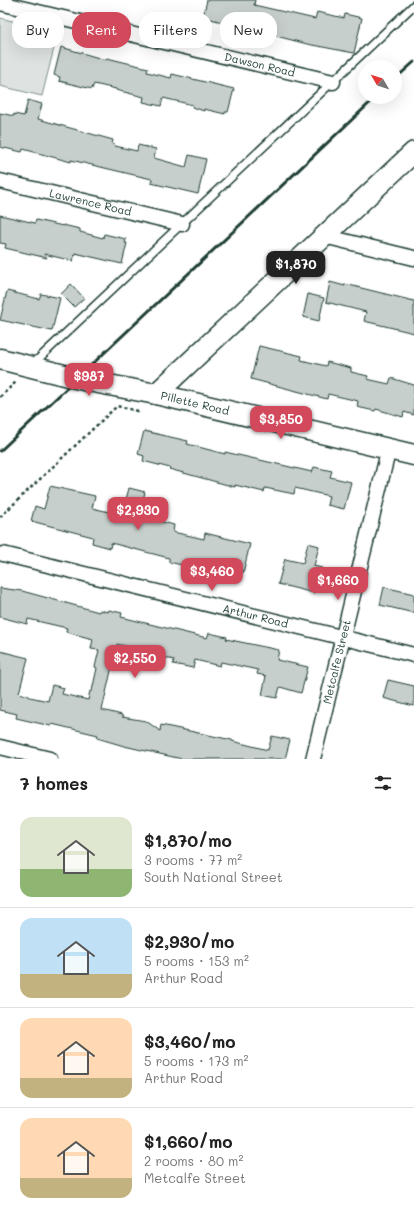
<!DOCTYPE html>
<meta charset="utf-8">
<style>
:root{--surface:#fff;--page:#f6f6f6;--text:#222;--muted:#767676;--line:#e0e0e0;--accent:#d1495b}
body{margin:0;font-family:Mali,sans-serif;background:var(--page);color:var(--text);height:100vh;display:flex;flex-direction:column;font-size:15px;white-space:nowrap}
*{box-sizing:border-box;margin:0}
p{font-size:13px;color:var(--muted)}
.icon{flex:none;width:22px;height:22px;fill:none;stroke:currentColor;stroke-width:2;stroke-linecap:round;stroke-linejoin:round}
.map{position:relative;height:759px;overflow:hidden}
.details{display:flex;flex-direction:column;background:var(--surface);flex:1}
.details>*{flex:none}
.hud{position:absolute;left:12px;top:12px;width:390px;height:36px;display:flex;gap:8px}
.needle{width:26px;rotate:309deg}
.tools{position:absolute;left:358px;top:60px;display:grid;gap:8px}
.tools a{display:grid;place-items:center;width:44px;height:44px;border-radius:50%;background:var(--surface);box-shadow:0 4px 16px #0002;font-size:20px}
.price{position:absolute;translate:-50% -34px;padding:0 9px;border-radius:8px;background:var(--accent);color:#fff;font-size:13px;line-height:26px;filter:drop-shadow(0 1px 2px #0008)}
.price::after{content:'';position:absolute;left:50%;top:24px;width:12px;height:9px;margin-left:-6px;background:inherit;clip-path:polygon(0 0,100% 0,50% 100%)}
.price.on{background:#222;color:#fff}
ul{padding:0;list-style:none}
li{display:flex;align-items:center;gap:12px;height:100px;padding:0 20px}
li+li{border-top:1px solid var(--line)}
li span{display:grid;place-items:center;flex:none;width:112px;height:80px;border-radius:12px;color:#555}
li>.icon{margin-inline-start:auto}
span .icon{width:48px;height:48px;fill:#fffc;stroke-width:1}
li b{font-size:17px}
h2{display:flex;justify-content:space-between;align-items:center;height:48px;padding:0 20px;font-size:17px}
.chip{padding:0 14px;border-radius:16px;background:var(--surface);box-shadow:0 4px 16px #0002;font-size:14px;line-height:36px}
.chip.on{background:var(--accent);color:#fff}
.map>svg:first-child{display:block}
</style>
<div class="map">
<svg width="414" height="759" viewBox="0 0 414 759">
<rect width="100%" height="100%" fill="#fff"/>
<filter id="ink" filterUnits="userSpaceOnUse"><feTurbulence type="fractalNoise" baseFrequency=".025" numOctaves="2"/><feDisplacementMap in="SourceGraphic" scale="8" xChannelSelector="R" yChannelSelector="G"/><feConvolveMatrix kernelMatrix="1 2 1 2 8 2 1 2 1" color-interpolation-filters="sRGB"/></filter>
<g filter="url(#ink)">
<path fill="#dee3e2" stroke="#7e908b" d="M0,18L58,32L42,96L0,86Z"/>
<g fill="#c7cfcc" stroke="#1f3d34">
<path d="M207,0H255L254,5L315,19L317,12L344,18L345,14L362,18L354,53L307,44L203,17Z"/>
<path d="M61,47L106,60L107,58L148,68L147,72L171,78L172,74L234,89L228,112H225V114L204,109V111L192,107L193,105L163,98L161,106L143,102L144,97L116,90V89L94,84L92,89L59,81L60,77L54,75Z"/>
<path d="M28,100L42,104L38,119L113,140L112,144L115,145V146L137,151L138,145L156,149L154,158L186,167L189,155L206,159L198,194L151,183L152,179L130,174L71,160V162L23,149L22,152L0,147V113L14,116V114L24,116Z"/>
<path d="M0,215L35,223L36,220L63,226V225L80,229V232L103,238L104,234L126,239L125,243H127L122,264L75,253L73,261L44,254L47,258L5,248L6,244L0,243Z"/>
<path d="M330,282L345,286V284L414,301V333L364,321L366,312L326,302Z"/>
<path d="M71,284L84,298L74,307L61,294Z"/>
<path d="M7,291L39,299L41,294L60,298L52,331L0,320Z"/>
<path d="M308,294L324,298L319,321L303,317Z"/>
<path d="M259,346L302,356L301,360L326,366L327,362L351,368V372L368,376L367,379L389,384L391,378L414,385V415L404,412L403,417L376,409L375,411L357,407L358,401L328,394L327,399L251,379Z"/>
<path d="M144,431L188,441L187,444L225,454V452L312,472L314,467L332,471L330,477L351,482L344,509L327,505L329,496L295,488L294,494L265,488L264,492L235,485V487L169,469L170,468L143,461L144,456L138,454Z"/>
<path d="M50,486L95,496L92,508L122,515L129,488L145,492L139,516L174,525L173,532L204,539L205,533L250,544L243,573L218,567L216,572L187,564L186,566L169,562V558L111,543L110,548L92,543L93,537L31,521L35,506L44,509Z"/>
<path d="M308,543L319,546L314,566L322,568L319,580H317L314,593L278,584L285,559L303,563Z"/>
<path d="M384,587L414,594V613L380,605Z"/>
<path d="M0,588L22,591L99,612L100,610L108,612L109,610L122,613L121,617L207,638L209,633L227,637L226,639L279,650L277,660L308,667L301,693L280,687L277,698L262,695L266,676L257,674L258,670L221,662L220,666L195,660L193,668L173,664L174,660L146,653L147,651L117,644L111,671L102,710L122,715V717L146,721L160,731L161,725L232,740V741L268,750L272,736L290,740L285,759H182L124,746L97,738L98,735L52,724L51,726L16,718L17,714L0,710V651L28,658L19,693L29,696L30,697L48,701L52,685L64,688L62,694L88,700L90,691H92L97,668L95,667L99,650L91,649L93,639L66,632L67,628L28,619L27,624L0,617Z"/>
<path d="M388,680L414,686V706L383,698Z"/>
</g>
<g fill="none" stroke-linecap="round" stroke-linejoin="round">
<defs>
<path id="lane" d="M33,364L414,5"/>
<g id="street">
<path id="s1" d="M0,3L333,82"/>
<path id="s2" d="M0,181L182,224"/>
<path d="M324,236L414,258"/>
<path id="s3" d="M3,554L414,655"/>
<path d="M0,747L50,759"/>
<path id="s4" d="M313,759L389,448"/>
</g>
<g id="secondary">
<path id="s5" d="M0,359L88,381L156,394L414,455"/>
<path d="M156,394L414,152"/>
</g>
</defs>
<use href="#lane" stroke="#1f3d34" stroke-width="10"/>
<use href="#street" stroke="#1f3d34" stroke-width="17"/>
<use href="#secondary" stroke="#1f3d34" stroke-width="23"/>
<g stroke="#1f3d34" stroke-width="2.5" stroke-dasharray="3 3" stroke-linecap="butt">
<path d="M0,397L17,381"/>
<path d="M0,517L117,406L138,411L139,409"/>
</g>
<use href="#lane" stroke="#fff" stroke-width="7"/>
<use href="#street" stroke="#fff" stroke-width="14"/>
<use href="#secondary" stroke="#fff" stroke-width="20"/>
<g stroke="#1f3d34" stroke-width="3">
<path d="M395,79L414,62"/>
<path d="M0,451L376,97"/>
</g>
</g>
</g>
<g text-anchor="middle" stroke-width="3" stroke-linejoin="round" paint-order="stroke">
<g font-size="11" fill="#1f3d34" stroke="#fff">
<text dy="4" stroke="none"><textPath href="#s1" startOffset="267">Dawson Road</textPath></text>
<text dy="4" stroke="none"><textPath href="#s2" startOffset="93">Lawrence Road</textPath></text>
<text dy="4" stroke="none"><textPath href="#s5" startOffset="200">Pillette Road</textPath></text>
<text dy="4" stroke="none"><textPath href="#s3" startOffset="260">Arthur Road</textPath></text>
<text dy="4" stroke="none"><textPath href="#s4" startOffset="100">Metcalfe Street</textPath></text>
</g>
</g>
</svg>
<div class="tools">
<a><svg class="needle" viewBox="-14 -14 28 28"><path d="M0-13l5 13h-10z" fill="#e53935"/><path d="M0 13l5-13h-10z" fill="#767676"/></svg></a>
</div>
<b class="price on" style="left:296px;top:285px">$1,870</b>
<b class="price" style="left:89px;top:397px">$987</b>
<b class="price" style="left:281px;top:440px">$3,850</b>
<b class="price" style="left:138px;top:531px">$2,930</b>
<b class="price" style="left:212px;top:592px">$3,460</b>
<b class="price" style="left:338px;top:601px">$1,660</b>
<b class="price" style="left:135px;top:679px">$2,550</b>
<div class="hud">
<a class="chip">Buy</a>
<a class="chip on">Rent</a>
<a class="chip">Filters</a>
<a class="chip">New</a>
</div>
</div>
<section class="details">
<h2>7 homes<svg class="icon" aria-label="filters" viewBox="0 0 24 24"><path d="M4 7h16M4 17h16"/><circle cx="9" cy="7" r="2"/><circle cx="15" cy="17" r="2"/></svg></h2>
<ul>
<li><span style="background:linear-gradient(#dfe7d0 65%,#8fb573 0)"><svg class="icon" aria-label="home" viewBox="0 0 24 24"><path d="M3 11l9-7 9 7M6 9v11h12V9"/></svg></span><div><b>$1,870/mo</b><p>3 rooms · 77 m²</p><p>South National Street</p></div></li>
<li><span style="background:linear-gradient(#bfe0f5 70%,#c2b280 0)"><svg class="icon" aria-label="home" viewBox="0 0 24 24"><path d="M3 11l9-7 9 7M6 9v11h12V9"/></svg></span><div><b>$2,930/mo</b><p>5 rooms · 153 m²</p><p>Arthur Road</p></div></li>
<li><span style="background:linear-gradient(#ffd9b3 75%,#c2b280 0)"><svg class="icon" aria-label="home" viewBox="0 0 24 24"><path d="M3 11l9-7 9 7M6 9v11h12V9"/></svg></span><div><b>$3,460/mo</b><p>5 rooms · 173 m²</p><p>Arthur Road</p></div></li>
<li><span style="background:linear-gradient(#ffd9b3 75%,#c2b280 0)"><svg class="icon" aria-label="home" viewBox="0 0 24 24"><path d="M3 11l9-7 9 7M6 9v11h12V9"/></svg></span><div><b>$1,660/mo</b><p>2 rooms · 80 m²</p><p>Metcalfe Street</p></div></li>
</ul>
</section>
